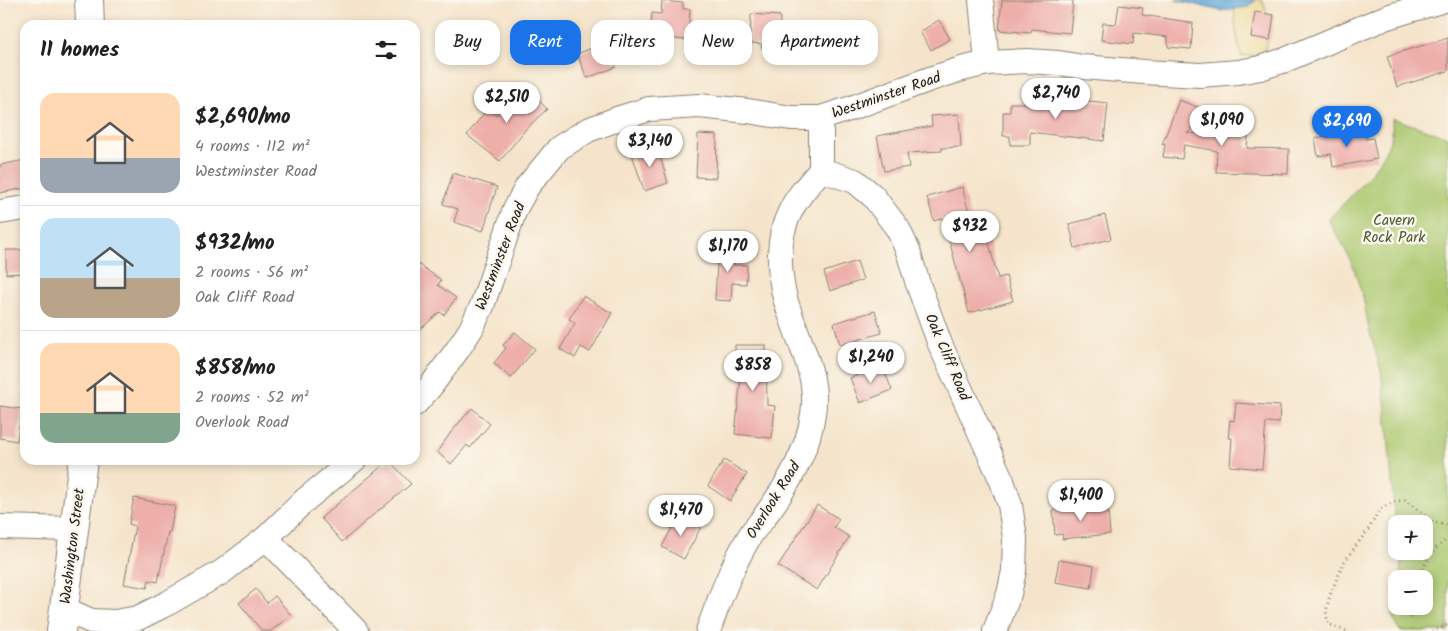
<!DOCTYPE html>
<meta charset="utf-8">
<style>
:root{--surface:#fff;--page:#f6f6f6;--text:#202124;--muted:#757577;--line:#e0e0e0;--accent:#1a73e8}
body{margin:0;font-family:Kalam,sans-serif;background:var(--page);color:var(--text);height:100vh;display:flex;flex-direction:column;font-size:19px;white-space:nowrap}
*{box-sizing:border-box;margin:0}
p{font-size:16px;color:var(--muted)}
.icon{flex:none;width:28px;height:28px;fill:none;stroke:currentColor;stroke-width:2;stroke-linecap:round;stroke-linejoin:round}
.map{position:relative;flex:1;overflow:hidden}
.sheet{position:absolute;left:20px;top:20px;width:400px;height:445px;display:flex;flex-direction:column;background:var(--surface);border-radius:15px;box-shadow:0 2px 8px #0003}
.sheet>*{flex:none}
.hud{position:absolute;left:435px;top:20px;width:475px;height:45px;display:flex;gap:10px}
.fabs{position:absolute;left:1388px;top:515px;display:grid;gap:10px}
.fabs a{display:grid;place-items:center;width:45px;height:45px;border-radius:10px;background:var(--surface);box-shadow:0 2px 8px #0003;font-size:25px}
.price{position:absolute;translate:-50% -42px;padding:0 11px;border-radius:18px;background:#fff;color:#222;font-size:16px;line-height:32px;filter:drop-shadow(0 1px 2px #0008)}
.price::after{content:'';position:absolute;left:50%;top:30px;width:15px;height:11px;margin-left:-8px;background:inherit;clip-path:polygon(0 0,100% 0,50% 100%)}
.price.active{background:var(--accent);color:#fff}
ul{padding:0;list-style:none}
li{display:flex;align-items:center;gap:15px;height:125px;padding:0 20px}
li+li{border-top:1px solid var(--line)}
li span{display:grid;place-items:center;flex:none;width:140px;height:100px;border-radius:15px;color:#555}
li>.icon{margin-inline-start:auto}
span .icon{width:60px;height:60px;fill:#fffc;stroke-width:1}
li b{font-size:21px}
h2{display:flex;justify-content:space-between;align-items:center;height:60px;padding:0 20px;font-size:21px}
.chip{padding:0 18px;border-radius:15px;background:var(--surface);box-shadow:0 2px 8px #0003;font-size:18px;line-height:45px}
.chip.active{background:var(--accent);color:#fff}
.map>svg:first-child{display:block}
</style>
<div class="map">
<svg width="1448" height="631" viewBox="0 0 1448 631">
<rect width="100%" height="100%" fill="#fbf7ec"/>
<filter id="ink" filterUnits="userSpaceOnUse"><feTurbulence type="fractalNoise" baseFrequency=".02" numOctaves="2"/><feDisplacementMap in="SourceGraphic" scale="10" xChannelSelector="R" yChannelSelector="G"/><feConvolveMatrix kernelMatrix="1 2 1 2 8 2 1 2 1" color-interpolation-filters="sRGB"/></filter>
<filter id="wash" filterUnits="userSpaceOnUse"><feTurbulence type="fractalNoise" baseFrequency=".0096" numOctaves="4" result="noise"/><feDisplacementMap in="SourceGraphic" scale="20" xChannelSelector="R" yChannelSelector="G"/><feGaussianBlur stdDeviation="1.12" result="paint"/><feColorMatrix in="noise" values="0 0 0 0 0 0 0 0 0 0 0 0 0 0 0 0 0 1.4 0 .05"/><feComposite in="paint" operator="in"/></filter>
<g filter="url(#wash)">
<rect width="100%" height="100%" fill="#f5e4cb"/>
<path fill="#abc86e" stroke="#647245" d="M1392,118L1448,137V631H1400L1392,616L1396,594V606H1424V579H1399L1404,551H1424V524H1396V531L1386,410L1381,371L1369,329L1363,297L1353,266L1342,243L1328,220C1349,197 1382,168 1391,138C1393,132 1392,124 1392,118Z"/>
<path fill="#eeda9e" stroke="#857b5d" d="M1256,0H1262L1272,27L1263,55L1241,56L1236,31L1234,9L1247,7Z"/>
<path fill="#65aada" stroke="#40637b" d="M1175,0H1256L1247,7L1221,11Z"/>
<g id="blocks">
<g fill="#eeafab">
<path d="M1002,0H1073L1070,33L1032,29L1031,33L999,30Z"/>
<path d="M662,1L683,3V9H690L688,40L650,37L652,13L661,14Z"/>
<path d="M1119,5L1143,8L1142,15L1189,22V23H1193L1191,49L1168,47V37L1134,33L1133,44L1101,40L1103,23L1116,24Z"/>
<path d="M1255,12L1274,15L1270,40L1251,37Z"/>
<path d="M751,14L780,16L779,49L761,48L762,44L750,43Z"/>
<path d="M939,20L950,39L931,50L920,32Z"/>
<path d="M1448,38V71L1397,87L1387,56Z"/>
<path d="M607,42L616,67L587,78L577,54Z"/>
<path d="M526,87L547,109L526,129L500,161L467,135L488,108L496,115Z"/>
<path d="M1061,98L1108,103L1104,141L1030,132V145H1010V136H1003V112H1010V103H1061Z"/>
<path d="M1179,100L1200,108L1191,131L1187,133L1248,136L1247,148L1289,149L1288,174L1216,172L1217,151L1184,145L1182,159L1163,157L1165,143L1162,145Z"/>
<path d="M959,114L961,147L942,148V151L907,153L909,167L884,171L877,136L932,126L931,116Z"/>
<path d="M1364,129L1366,139L1373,138L1377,159L1333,167L1331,154L1318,156L1315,138Z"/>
<path d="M698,134L717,135L716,178L696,177Z"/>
<path d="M657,146L668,183L644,191L632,154Z"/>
<path d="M25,160V188L0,193V165Z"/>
<path d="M453,173L497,187L483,231L454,222L458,209L443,204Z"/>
<path d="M962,187L974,231L985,228L998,278L1006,276L1013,301L969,313L943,218L934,221L927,197Z"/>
<path d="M1105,215L1111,239L1075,248L1069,224Z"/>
<path d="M718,245H735L734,265H747L746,284L732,283L731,301L715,300Z"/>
<path d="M6,250H25V273L6,274Z"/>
<path d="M857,261L863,280L830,291L824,272Z"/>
<path d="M415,262L441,280L438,285L456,298L444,315L440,312L415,334Z"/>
<path d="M583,296L612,313L590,352L581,347L575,358L560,349L575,323L569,319Z"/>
<path d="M875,311L882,333L840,345L834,323Z"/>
<path d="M515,332L535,349L511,378L494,363L506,348L503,345Z"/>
<path d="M735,345H766L767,405L775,406L772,438L735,434L741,377H735Z"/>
<path d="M882,365L892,390L860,403L850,378Z"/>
<path d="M1236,403L1280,406L1279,423L1266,422L1262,469L1230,466L1232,438H1228L1230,420L1234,421Z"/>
<path d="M0,406L22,409L17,441L0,438Z"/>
<path d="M472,408L490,424L470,448L467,445L451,464L437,452L452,431Z"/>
<path d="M389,460L411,484L381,509H380L342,542L321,518Z"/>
<path d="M724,460L747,474L730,501L708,486Z"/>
<path d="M134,498L175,506L170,532H168L158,582L149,580L147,588L124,584L135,526L129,524Z"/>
<path d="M817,505L839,519L834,527L849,537L817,590L778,566Z"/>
<path d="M1093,505V512L1108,510L1110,534L1062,539L1063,534L1055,535L1053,510Z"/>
<path d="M678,516L701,527L684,559L662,547Z"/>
<path d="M1059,560L1094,566L1091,588L1055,582Z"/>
<path d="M256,589L267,603L275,596L291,615L271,631H262L239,603Z"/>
</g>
</g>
</g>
<g filter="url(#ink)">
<use href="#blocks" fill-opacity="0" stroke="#888074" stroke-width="1"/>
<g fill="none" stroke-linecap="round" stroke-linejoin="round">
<defs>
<g id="minor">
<path d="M981,0L987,63"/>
<path d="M821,118V170L855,181L873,196L898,229L908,251L918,284L940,344L1002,481L1010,505L1015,538L1014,571L1009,594L995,631"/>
<path d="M0,212L25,208"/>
<path d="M415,404L431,386L458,349L471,329L482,306L515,209L527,187L559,148L588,130L617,119L649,109L699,106L748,111L791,118H821L846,110L930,79L962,69L987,63L1027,61L1059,63L1083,67L1144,72L1200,75L1238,72L1260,68L1285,60L1387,17L1444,0"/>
<path d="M0,527L74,529"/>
<path d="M266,538L356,631"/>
<path d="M64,609L91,621L115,622L138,618L168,603L222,572L266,538L305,500L354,460"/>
<path d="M708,631C720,598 732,565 751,534C755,528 761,522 765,516C787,486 808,452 813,414C817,389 810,367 801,344C796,329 789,313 785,298C778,271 777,237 790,212C797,196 810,183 821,170"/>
</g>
<g id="major">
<path d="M89,0L90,25"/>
<path d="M61,631L83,460"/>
</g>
</defs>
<use href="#minor" stroke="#888074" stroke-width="26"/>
<use href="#major" stroke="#888074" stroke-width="30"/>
<g stroke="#888074" stroke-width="3" stroke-dasharray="1 4" stroke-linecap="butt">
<path d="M1420,579C1425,561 1432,549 1448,539"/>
<path d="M1410,618L1415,606"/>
<path d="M1346,631L1328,624L1326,611L1330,595L1344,562L1370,527L1380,509L1393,502L1405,500L1433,522L1448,525"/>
<path d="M1432,631L1448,625"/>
</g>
<use href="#minor" stroke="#fff" stroke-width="24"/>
<use href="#major" stroke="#fff" stroke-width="28"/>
</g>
</g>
<g text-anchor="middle" stroke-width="5" stroke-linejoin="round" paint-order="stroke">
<g font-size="15" fill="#1c1c1c" stroke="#fbf7ec">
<text transform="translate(886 95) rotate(-19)" y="5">Westminster Road</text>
<text transform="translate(500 256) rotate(-69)" y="5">Westminster Road</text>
<text transform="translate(948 357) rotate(67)" y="5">Oak Cliff Road</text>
<text transform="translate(773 500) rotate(-58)" y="5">Overlook Road</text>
<text transform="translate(72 546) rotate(-83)" y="5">Washington Street</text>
</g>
<g font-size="15" fill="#4e5839" stroke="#fbf7ec">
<text x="1394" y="225">Cavern<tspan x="1394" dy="17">Rock Park</tspan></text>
</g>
</g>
</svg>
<div class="fabs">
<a>+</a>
<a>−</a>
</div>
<b class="price" style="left:1056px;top:120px">$2,740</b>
<b class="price" style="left:507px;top:124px">$2,510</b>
<b class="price" style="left:1222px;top:147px">$1,090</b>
<b class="price active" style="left:1347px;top:148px">$2,690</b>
<b class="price" style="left:650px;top:168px">$3,140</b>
<b class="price" style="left:970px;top:253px">$932</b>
<b class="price" style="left:728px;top:273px">$1,170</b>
<b class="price" style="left:871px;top:384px">$1,240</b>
<b class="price" style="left:753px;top:392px">$858</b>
<b class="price" style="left:1081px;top:522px">$1,400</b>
<b class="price" style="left:681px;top:537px">$1,470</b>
<div class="hud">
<a class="chip">Buy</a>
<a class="chip active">Rent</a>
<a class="chip">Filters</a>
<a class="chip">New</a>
<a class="chip">Apartment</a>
</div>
<section class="sheet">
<h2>11 homes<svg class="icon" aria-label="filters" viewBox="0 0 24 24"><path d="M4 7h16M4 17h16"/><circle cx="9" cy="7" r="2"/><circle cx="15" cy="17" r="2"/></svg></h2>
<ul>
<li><span style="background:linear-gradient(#ffd9b3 65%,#9aa5b1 0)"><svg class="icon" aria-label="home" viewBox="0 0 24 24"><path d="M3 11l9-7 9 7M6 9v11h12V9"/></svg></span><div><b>$2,690/mo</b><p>4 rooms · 112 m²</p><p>Westminster Road</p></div></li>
<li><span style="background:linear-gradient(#bfe0f5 60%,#b9a48a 0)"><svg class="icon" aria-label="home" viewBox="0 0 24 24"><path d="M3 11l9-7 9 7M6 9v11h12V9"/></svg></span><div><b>$932/mo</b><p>2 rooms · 56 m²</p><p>Oak Cliff Road</p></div></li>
<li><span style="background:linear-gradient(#ffd9b3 70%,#7fa58c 0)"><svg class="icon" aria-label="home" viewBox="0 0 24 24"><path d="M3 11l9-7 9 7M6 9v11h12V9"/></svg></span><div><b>$858/mo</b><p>2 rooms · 52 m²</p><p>Overlook Road</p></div></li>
</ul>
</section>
</div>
